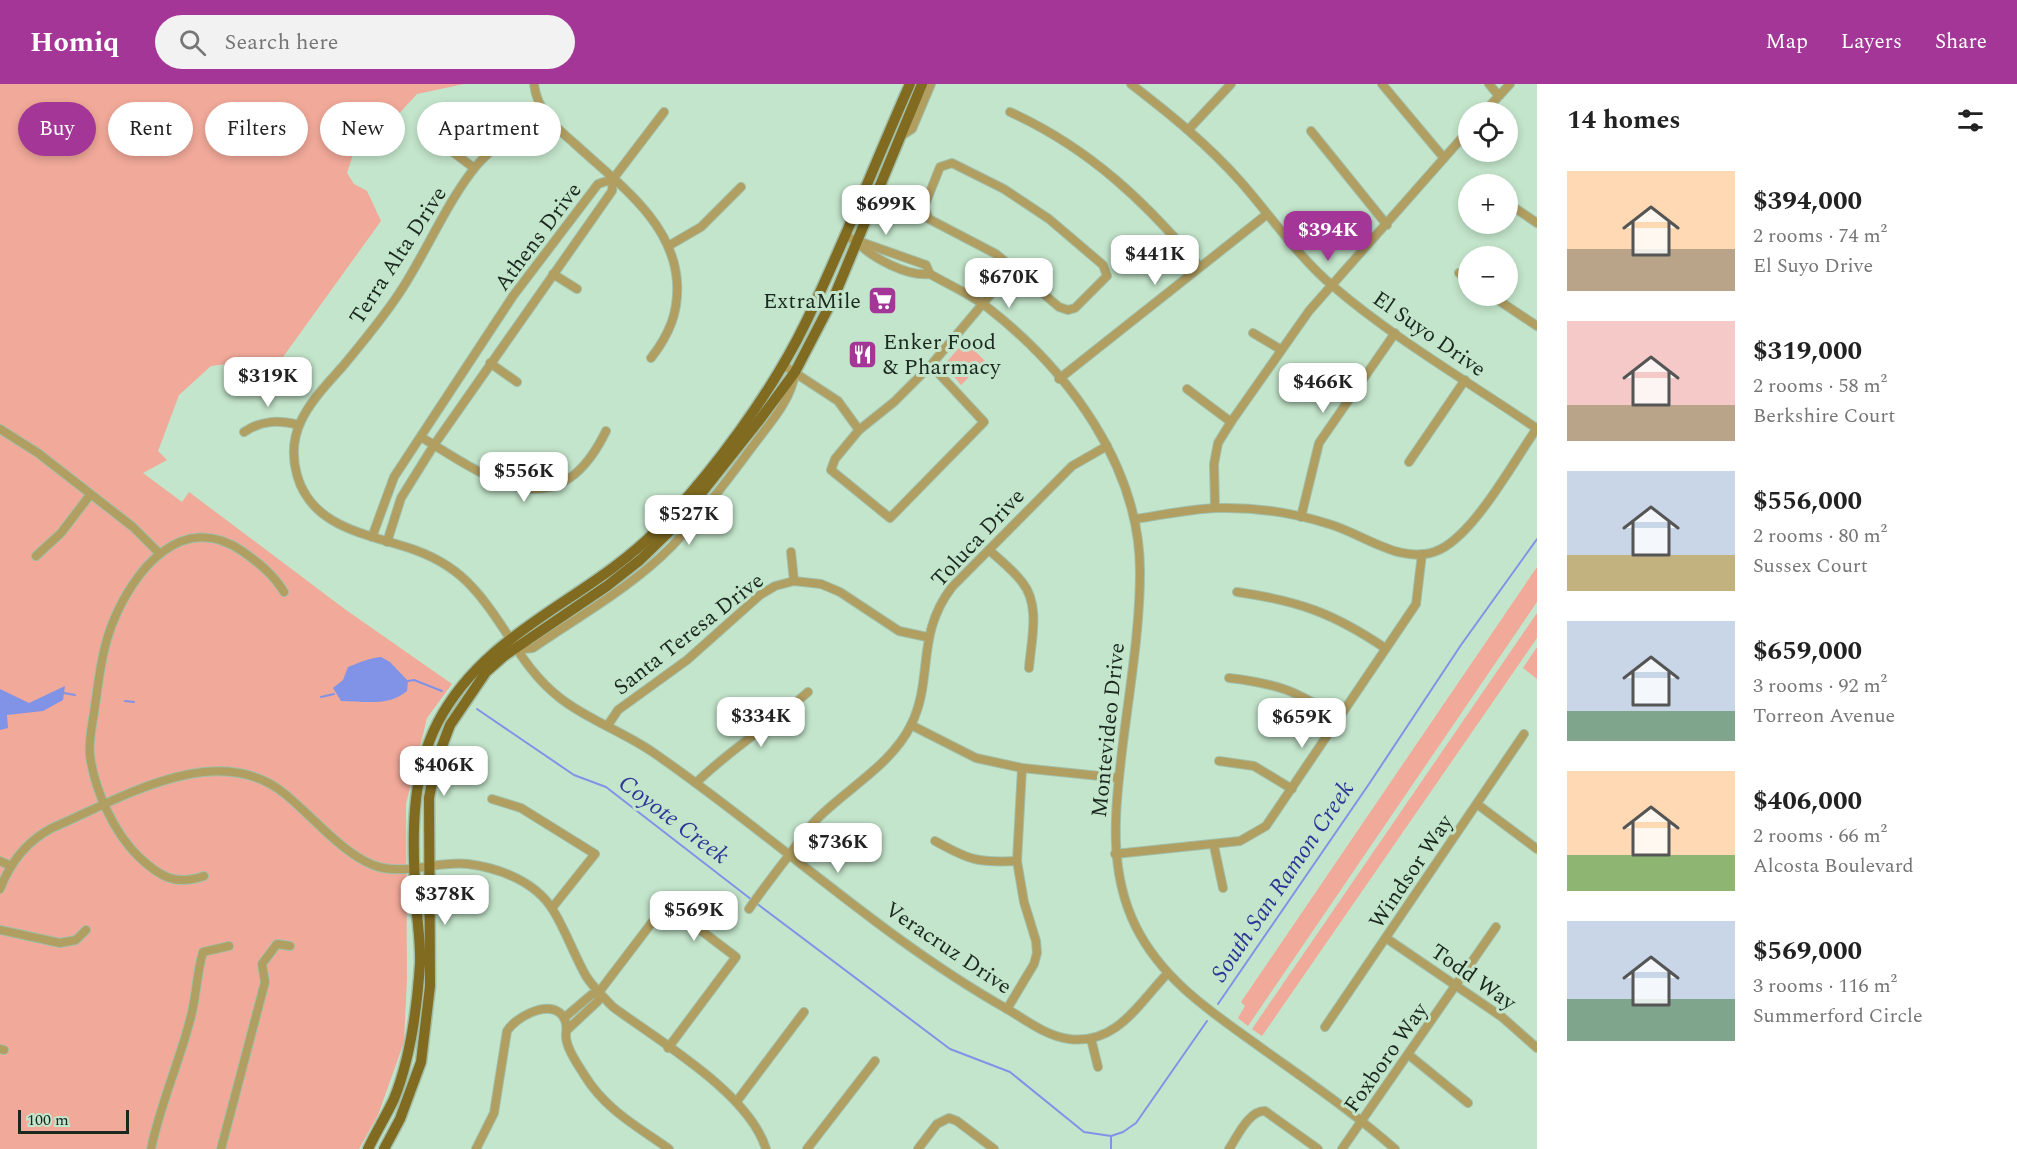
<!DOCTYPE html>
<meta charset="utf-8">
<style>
:root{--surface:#fff;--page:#f2f2f2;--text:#222;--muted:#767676;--accent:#a33696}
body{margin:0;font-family:Spectral,serif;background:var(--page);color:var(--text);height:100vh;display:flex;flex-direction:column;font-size:22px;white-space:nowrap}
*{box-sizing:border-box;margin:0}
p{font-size:20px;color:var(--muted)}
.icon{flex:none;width:33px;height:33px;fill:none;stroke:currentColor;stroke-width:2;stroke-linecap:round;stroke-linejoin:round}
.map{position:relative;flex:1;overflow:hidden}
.sheet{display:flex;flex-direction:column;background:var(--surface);width:480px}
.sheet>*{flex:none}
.hud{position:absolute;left:18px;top:18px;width:570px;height:54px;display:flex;gap:12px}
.tools{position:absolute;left:1458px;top:18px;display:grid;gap:12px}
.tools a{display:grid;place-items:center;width:60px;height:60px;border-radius:50%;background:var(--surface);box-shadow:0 3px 9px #0003;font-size:30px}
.scale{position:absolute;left:18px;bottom:15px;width:111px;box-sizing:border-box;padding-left:6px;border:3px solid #1b281f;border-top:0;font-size:16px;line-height:21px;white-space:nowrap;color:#1b281f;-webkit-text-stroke:4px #c3e5cb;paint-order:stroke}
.price{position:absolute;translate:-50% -51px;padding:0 14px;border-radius:12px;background:#fff;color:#222;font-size:20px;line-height:39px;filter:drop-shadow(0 2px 3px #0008)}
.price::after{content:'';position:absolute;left:50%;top:36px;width:18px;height:14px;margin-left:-9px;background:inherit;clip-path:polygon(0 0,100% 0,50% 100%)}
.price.active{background:var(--accent);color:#fff}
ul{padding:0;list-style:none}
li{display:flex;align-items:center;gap:18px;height:150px;padding:0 30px}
li span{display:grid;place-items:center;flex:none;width:168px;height:120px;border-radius:0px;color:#555}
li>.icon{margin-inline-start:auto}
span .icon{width:72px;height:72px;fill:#fffc;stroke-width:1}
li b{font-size:26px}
h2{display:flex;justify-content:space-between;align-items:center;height:72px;padding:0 30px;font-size:26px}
.chip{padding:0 21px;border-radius:27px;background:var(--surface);box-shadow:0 3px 9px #0003;font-size:21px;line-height:54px}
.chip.active{background:var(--accent);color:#fff}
header{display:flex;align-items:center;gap:36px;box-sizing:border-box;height:84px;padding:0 30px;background:var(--accent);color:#fff}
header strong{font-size:28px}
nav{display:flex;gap:33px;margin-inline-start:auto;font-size:21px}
.search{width:420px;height:54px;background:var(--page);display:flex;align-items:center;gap:15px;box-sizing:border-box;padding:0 21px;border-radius:33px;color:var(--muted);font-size:22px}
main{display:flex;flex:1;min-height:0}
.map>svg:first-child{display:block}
</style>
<header>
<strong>Homiq</strong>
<div class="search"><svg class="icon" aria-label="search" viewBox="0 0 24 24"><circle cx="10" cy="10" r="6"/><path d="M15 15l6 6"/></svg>Search here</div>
<nav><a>Map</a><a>Layers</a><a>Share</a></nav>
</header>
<main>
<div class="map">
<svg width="1537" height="1065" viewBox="0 0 1537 1065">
<rect width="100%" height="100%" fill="#c3e5cb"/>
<g fill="#f1a999">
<path d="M0,0H464L417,10L393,36L378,42L356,61L347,89L354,100L367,107L381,137L283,273L211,282L179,311L158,367L167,376L143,389L182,418L189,408L346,526L452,600L427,634L406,720L407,894L404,958L378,1031L359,1065H0Z"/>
<path d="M965,257L985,277L961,301L944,281Z"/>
<path d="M1537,483V518L1248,942L1238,934L1245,922L1241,918Z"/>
<path d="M1537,529V554L1262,952L1252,945Z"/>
<path d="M1537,563V595L1523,584Z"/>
</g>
<g fill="#8093e7">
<path d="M381,573L390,578L408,597L407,607C389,623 363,617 341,617L333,604L343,596L348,583C358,579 369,574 381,573Z"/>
<path d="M65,602L63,616L43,627L7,631L8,644L0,646V605L29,619Z"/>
</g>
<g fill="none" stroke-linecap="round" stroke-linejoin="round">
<g stroke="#8093e7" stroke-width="2">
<path d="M408,597L414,596L442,607"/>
<path d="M64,609L75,611"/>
<path d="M321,613L334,610"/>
<path d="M125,617L134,618"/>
<path d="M477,625L574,691L606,703L752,816"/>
<path d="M756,819L950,965L1010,988L1084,1048L1111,1052L1123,1048L1136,1039L1207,937"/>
<path d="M1218,920L1369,700L1461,561L1537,455"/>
<path d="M1111,1053V1065"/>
</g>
<defs>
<g id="minor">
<path d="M534,0C537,26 555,43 574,59C616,98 673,137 677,198C679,228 669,251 651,274"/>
<path d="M1131,0C1170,30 1207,60 1240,97C1271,132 1298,173 1334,203C1396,256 1469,298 1536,344"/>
<path d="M1382,0L1444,74"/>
<path d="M1489,0L1499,12"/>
<path d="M1010,28C1089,64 1146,118 1200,183"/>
<path d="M1484,28L1510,0"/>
<path d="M544,30C520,45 496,59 477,81C447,117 426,169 400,208C383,234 363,258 343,282C328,299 311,316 301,337C293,354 292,373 297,391C312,445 370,450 415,466C437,474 458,487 473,504C506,539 519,582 560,614C588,636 624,648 654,669C773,751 880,853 1007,925C1026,936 1046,952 1069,955C1117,961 1139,919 1167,890"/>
<path d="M1189,45L1231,0"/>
<path d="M1311,47L1387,141"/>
<path d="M901,52L912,45L931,0"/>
<path d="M445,62L474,84"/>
<path d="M613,95L664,28"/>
<path d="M1515,124L1537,139"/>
<path d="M844,152L926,181L930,190C949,201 970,210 987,223C1068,286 1140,382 1140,488C1140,547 1129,608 1122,667C1115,727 1108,787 1136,843C1163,897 1213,929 1260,963C1306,996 1353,1028 1395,1065"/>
<path d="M857,158C872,174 908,193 930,190"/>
<path d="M670,161L701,143L741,103"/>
<path d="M1459,189L1468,195"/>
<path d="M553,190L577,205"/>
<path d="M1492,212L1537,242"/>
<path d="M1253,249L1280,265"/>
<path d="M490,279L517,298"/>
<path d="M783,281L838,317L859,346"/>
<path d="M931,281L984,338L890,434L831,386L835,375L859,346L894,318L931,281L1013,184L996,170L929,135L924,123L940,83L952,79L1004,105L1049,135L1103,181L1107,192L1075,224L1068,226L1059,223L1013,184"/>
<path d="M1059,295L1266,131"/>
<path d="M1187,305L1231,338"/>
<path d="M0,345L38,369L133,443L159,469"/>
<path d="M244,348C262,336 278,336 299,341"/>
<path d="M421,353C490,395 557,448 606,347"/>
<path d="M1409,378L1465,296"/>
<path d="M1215,424L1214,380L1218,359L1231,338L1309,227L1468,47"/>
<path d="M1301,433L1319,359L1395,249"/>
<path d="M1135,435C1162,431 1190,425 1217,424C1254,423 1294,429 1329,440C1364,450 1404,484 1441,465C1476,447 1514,377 1537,344"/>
<path d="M372,453L394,393L513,212L598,100L613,95"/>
<path d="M387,458L401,414L434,361L612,107L613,95"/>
<path d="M989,466C1000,476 1013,486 1022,498C1041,521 1031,557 1029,584"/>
<path d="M791,468L794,497"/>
<path d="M36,472L61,449L90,411"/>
<path d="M1237,508C1299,517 1333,529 1385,564"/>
<path d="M515,566L533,564C579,532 632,503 672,462C701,431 727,397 752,363C769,340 791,317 795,289"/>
<path d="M1229,594C1280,600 1296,607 1339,634"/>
<path d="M608,641L618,626L687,576L760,511L775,502L794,497L821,500L840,508L899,547L927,553"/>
<path d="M911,641L976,674L1022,684L1119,694"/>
<path d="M1219,677L1254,682L1292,705"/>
<path d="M696,699C729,666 772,640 808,608"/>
<path d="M492,715L521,724L595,770L552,824"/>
<path d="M1477,720L1537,765"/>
<path d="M935,757C969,776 978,779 1017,777"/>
<path d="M1214,762L1223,804"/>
<path d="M1115,770L1240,757L1266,742L1416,520L1422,470"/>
<path d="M0,777L11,782"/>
<path d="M204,792C176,802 160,793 139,773C114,749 95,707 90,672C88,656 93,638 95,622C99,594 102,565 113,538C134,486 182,426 242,467C259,479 273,490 284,508"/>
<path d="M0,805C10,779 27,757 52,744C120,715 217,654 285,710C311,731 342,769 373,781C403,793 438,776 468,780C500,784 536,798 553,826C566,847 574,871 586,892C593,903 603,913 613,923C659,957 749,1009 766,1065"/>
<path d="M749,825C762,806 776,788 790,770C799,758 807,744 818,734C848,704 892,680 911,641C934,595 915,551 952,503L1072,382L1107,362"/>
<path d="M0,846L60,859L76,856L86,846"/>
<path d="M1386,854L1502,933L1537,964"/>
<path d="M1007,925L1034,880L1037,869L1036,857L1024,818L1017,777L1022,684"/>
<path d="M564,934L591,911L599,908"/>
<path d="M1325,943L1524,650"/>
<path d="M568,945L598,917L599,908L666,820L736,873L668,964"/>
<path d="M1091,955L1098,983"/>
<path d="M0,965L4,966"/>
<path d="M1409,971L1468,1019"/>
<path d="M737,1017L804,928"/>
<path d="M151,1065C160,1021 179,979 190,936C197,912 196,891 203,868L229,862"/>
<path d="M221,1065L265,898L262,880L277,860L290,862"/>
<path d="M476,1065L494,1029L507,947C515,934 545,917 560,929C566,934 567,943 566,950C565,963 578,981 585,992C605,1025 638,1043 669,1065"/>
<path d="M807,1065L875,977"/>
<path d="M918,1065L937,1040L949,1034L957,1037L994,1065"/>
<path d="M1229,1065C1237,1053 1249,1026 1265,1027L1318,1065"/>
<path d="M1342,1065L1496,843"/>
</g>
<g id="major">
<path d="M368,1065C376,1048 386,1032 394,1015C411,973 417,925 420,880C421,859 417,837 416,817C412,759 410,691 438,638C487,545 588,517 658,445C712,390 773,307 807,236C844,159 875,79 910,0"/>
<path d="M384,1065L400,1035L421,978L430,902L429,714L436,678L450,641L486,588L504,572L607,502L640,476L676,441L758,338L795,288L834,213L922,0"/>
</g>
</defs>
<use href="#minor" stroke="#a1bfa9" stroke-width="10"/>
<use href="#major" stroke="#a1bfa9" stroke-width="13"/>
<use href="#minor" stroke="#b19e61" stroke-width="8"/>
<use href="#major" stroke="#806b21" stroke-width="10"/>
</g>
<defs>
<symbol id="supermarket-square" viewBox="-11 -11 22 22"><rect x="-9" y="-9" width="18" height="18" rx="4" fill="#a33696" stroke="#c3e5cb"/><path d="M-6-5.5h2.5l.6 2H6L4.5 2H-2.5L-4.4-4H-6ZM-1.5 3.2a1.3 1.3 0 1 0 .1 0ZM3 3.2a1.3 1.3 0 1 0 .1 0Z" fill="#fff"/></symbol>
<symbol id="restaurant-square" viewBox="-11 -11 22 22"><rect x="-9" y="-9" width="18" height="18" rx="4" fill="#a33696" stroke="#c3e5cb"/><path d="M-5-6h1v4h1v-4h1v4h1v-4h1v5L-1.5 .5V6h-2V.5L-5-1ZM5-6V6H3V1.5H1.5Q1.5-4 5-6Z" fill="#fff"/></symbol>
</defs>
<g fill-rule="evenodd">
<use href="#supermarket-square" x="866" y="200" width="33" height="33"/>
<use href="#restaurant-square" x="846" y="254" width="33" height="33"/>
</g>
<g text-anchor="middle" stroke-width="6" stroke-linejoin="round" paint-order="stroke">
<g font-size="22" fill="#1b281f" stroke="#c3e5cb">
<text transform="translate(537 152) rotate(-53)" y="8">Athens Drive</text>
<text transform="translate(397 171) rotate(-57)" y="8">Terra Alta Drive</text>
<text transform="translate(1430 249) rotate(35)" y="8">El Suyo Drive</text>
<text transform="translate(977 453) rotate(-47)" y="8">Toluca Drive</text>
<text transform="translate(688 549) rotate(-38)" y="8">Santa Teresa Drive</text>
<text transform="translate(1107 646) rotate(-84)" y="8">Montevideo Drive</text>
<text transform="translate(1410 787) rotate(-56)" y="8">Windsor Way</text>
<text transform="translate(949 863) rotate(34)" y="8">Veracruz Drive</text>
<text transform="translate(1474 892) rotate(35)" y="8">Todd Way</text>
<text transform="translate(1385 973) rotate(-55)" y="8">Foxboro Way</text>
</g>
<g font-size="22" fill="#1b281f" stroke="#c3e5cb" text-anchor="end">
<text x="861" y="224">ExtraMile</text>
<text x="883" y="265" text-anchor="start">Enker Food<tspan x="883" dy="25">&amp; Pharmacy</tspan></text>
</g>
<g font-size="24" font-style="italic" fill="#2e3797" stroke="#c3e5cb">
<text transform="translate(674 735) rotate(37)" y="8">Coyote Creek</text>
<text transform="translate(1282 797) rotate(-56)" y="8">South San Ramon Creek</text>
</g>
</g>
</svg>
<div class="tools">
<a><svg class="icon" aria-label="locate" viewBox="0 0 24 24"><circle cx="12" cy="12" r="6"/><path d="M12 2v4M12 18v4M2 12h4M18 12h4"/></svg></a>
<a>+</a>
<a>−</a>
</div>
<div class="scale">100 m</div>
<b class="price" style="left:886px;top:152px">$699K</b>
<b class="price active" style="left:1328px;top:178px">$394K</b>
<b class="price" style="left:1155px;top:202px">$441K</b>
<b class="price" style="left:1009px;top:225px">$670K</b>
<b class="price" style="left:268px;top:324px">$319K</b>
<b class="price" style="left:1323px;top:330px">$466K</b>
<b class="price" style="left:524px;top:419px">$556K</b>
<b class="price" style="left:689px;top:462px">$527K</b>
<b class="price" style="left:761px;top:664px">$334K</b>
<b class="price" style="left:1302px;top:665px">$659K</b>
<b class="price" style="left:444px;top:713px">$406K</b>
<b class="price" style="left:838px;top:790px">$736K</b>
<b class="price" style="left:445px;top:842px">$378K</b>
<b class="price" style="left:694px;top:858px">$569K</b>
<div class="hud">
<a class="chip active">Buy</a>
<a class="chip">Rent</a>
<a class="chip">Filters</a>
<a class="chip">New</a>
<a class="chip">Apartment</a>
</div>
</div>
<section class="sheet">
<h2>14 homes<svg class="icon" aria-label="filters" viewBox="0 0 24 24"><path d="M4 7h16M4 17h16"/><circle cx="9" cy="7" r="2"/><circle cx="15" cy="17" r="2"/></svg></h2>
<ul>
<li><span style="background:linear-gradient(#ffd9b3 65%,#b9a48a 0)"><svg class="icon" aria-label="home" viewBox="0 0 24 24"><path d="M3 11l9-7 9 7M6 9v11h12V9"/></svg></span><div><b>$394,000</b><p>2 rooms · 74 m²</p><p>El Suyo Drive</p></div></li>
<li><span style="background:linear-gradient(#f6c9c9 70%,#b9a48a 0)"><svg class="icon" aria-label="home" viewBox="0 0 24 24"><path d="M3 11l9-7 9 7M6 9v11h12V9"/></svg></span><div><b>$319,000</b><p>2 rooms · 58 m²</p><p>Berkshire Court</p></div></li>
<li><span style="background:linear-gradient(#c9d6e8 70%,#c2b280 0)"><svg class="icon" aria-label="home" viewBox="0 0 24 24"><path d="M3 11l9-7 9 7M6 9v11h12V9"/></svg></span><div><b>$556,000</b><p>2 rooms · 80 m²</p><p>Sussex Court</p></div></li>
<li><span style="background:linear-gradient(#c9d6e8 75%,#7fa58c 0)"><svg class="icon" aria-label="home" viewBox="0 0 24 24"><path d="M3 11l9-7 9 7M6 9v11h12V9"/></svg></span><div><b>$659,000</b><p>3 rooms · 92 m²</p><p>Torreon Avenue</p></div></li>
<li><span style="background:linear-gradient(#ffd9b3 70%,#8fb573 0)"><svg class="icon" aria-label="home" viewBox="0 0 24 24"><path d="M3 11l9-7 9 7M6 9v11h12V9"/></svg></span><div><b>$406,000</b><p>2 rooms · 66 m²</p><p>Alcosta Boulevard</p></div></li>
<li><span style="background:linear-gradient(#c9d6e8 65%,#7fa58c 0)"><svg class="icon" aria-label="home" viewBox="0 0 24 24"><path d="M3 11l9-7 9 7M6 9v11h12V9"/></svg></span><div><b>$569,000</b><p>3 rooms · 116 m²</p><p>Summerford Circle</p></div></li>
</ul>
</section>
</main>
